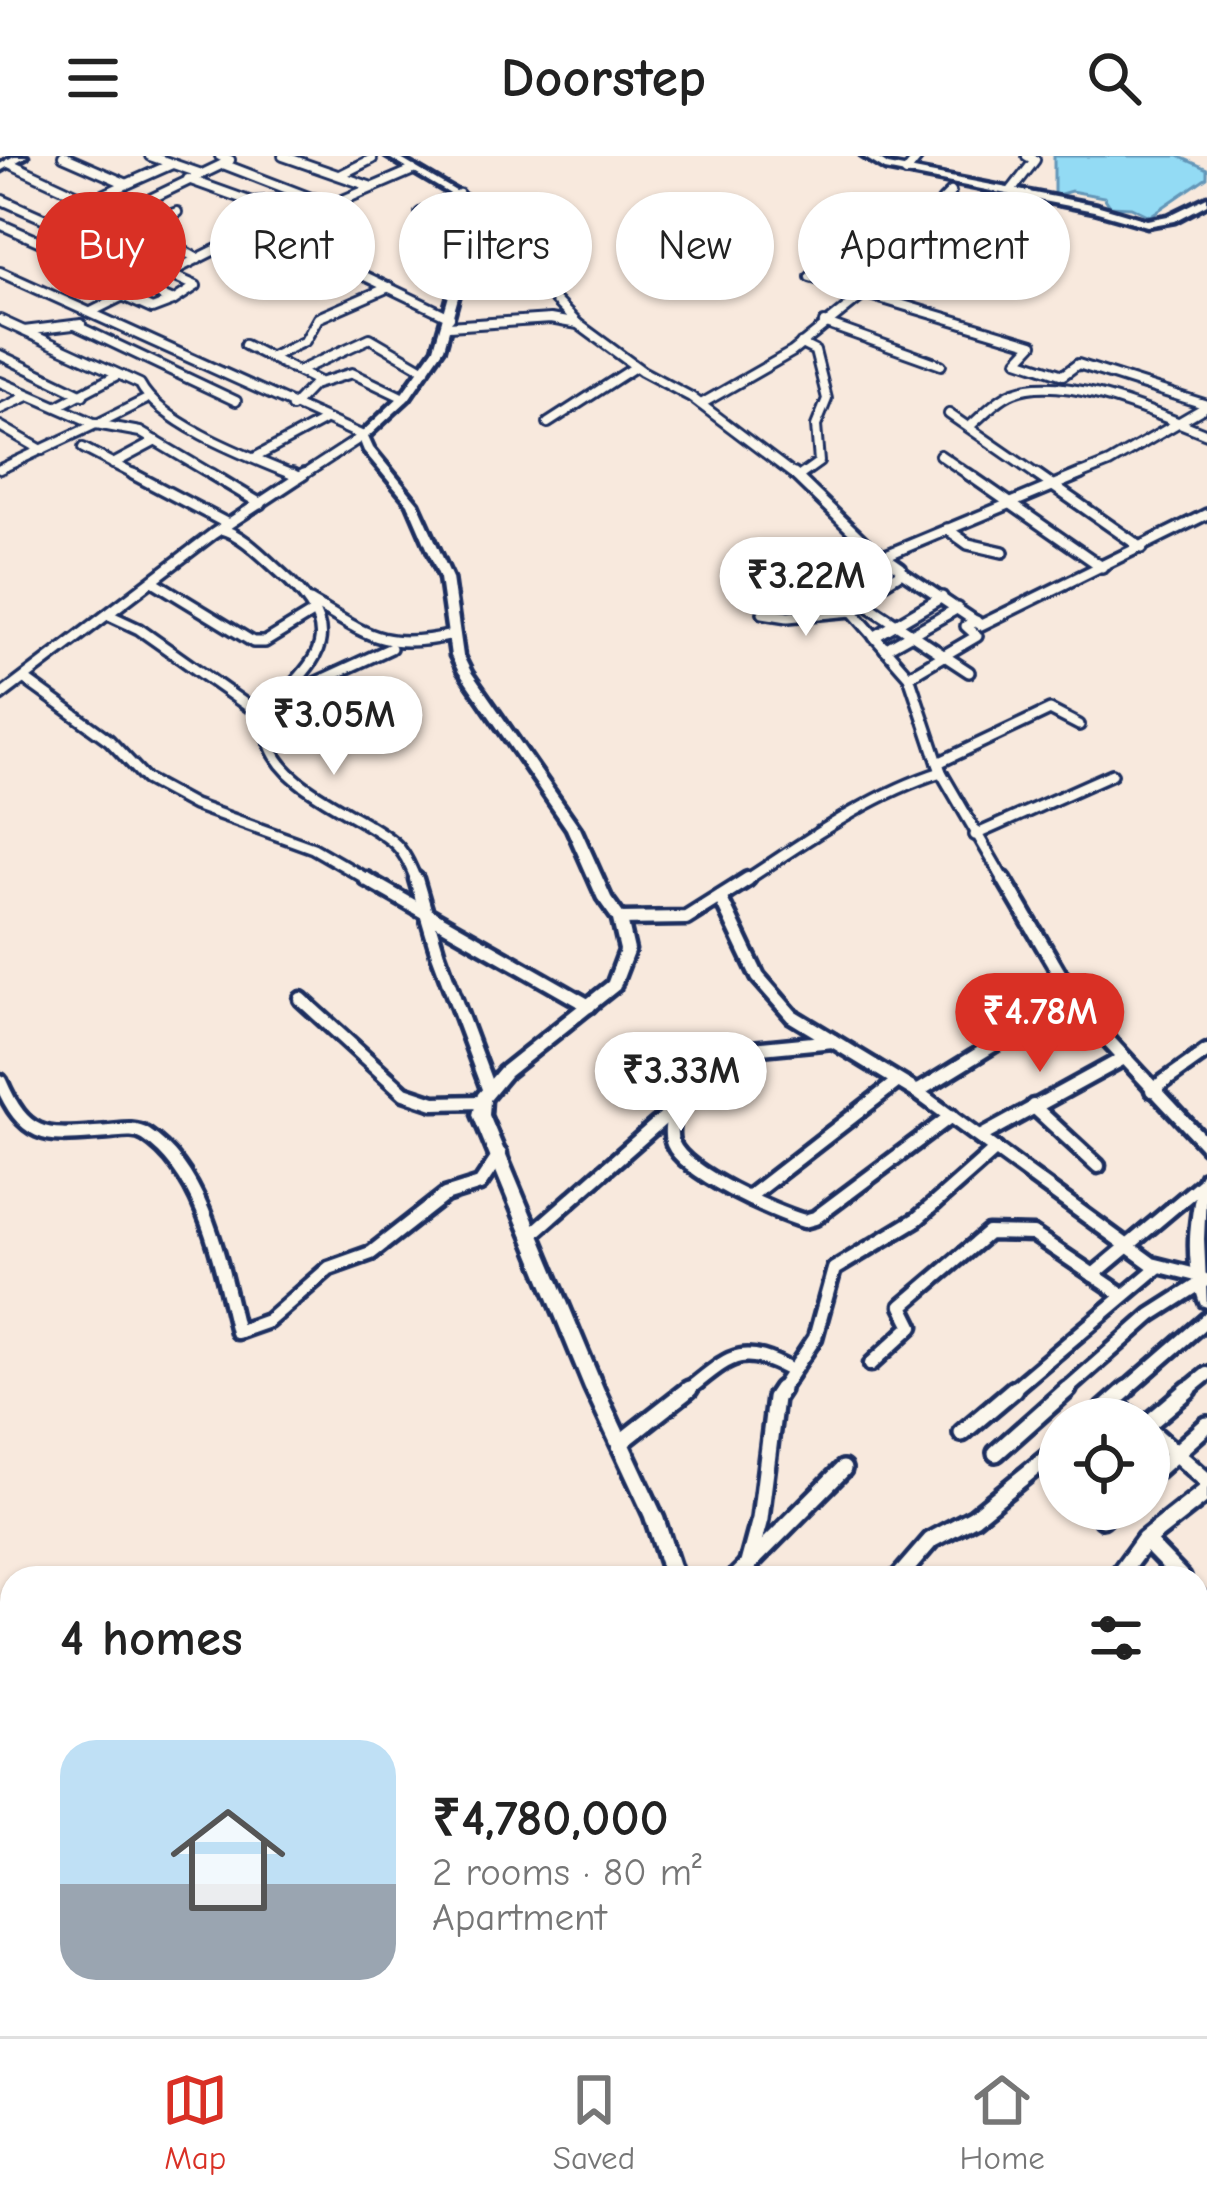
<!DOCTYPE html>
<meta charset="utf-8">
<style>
:root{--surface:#fff;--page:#f2f2f2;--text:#222;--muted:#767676;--line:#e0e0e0;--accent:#d93025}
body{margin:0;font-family:"Comic Neue",sans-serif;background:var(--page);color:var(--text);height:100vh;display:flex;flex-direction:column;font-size:45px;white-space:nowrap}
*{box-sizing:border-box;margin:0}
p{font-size:39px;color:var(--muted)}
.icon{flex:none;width:66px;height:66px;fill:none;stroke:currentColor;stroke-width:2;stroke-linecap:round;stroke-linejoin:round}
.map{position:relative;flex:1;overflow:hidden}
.side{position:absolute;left:0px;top:1410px;width:1209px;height:471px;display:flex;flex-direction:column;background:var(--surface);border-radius:36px 36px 0 0;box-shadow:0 3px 9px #0004}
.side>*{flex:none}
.hud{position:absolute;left:36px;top:36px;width:1137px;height:108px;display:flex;gap:24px}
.buttons{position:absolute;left:1038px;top:1242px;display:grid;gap:24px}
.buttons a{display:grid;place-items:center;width:132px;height:132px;border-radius:50%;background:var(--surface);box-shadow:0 3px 9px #0004;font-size:60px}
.price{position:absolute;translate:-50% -102px;padding:0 27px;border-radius:42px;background:#fff;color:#222;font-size:39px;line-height:78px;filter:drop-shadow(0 3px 6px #0008)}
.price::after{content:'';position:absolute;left:50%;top:72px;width:36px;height:27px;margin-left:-18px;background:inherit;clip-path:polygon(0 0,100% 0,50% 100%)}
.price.on{background:var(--accent);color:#fff}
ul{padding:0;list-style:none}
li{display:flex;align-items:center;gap:36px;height:300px;padding:0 60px}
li+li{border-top:3px solid var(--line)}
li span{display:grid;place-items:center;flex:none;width:336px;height:240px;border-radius:36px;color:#555}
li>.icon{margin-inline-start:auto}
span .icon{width:144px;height:144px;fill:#fffc;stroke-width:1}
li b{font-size:51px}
h2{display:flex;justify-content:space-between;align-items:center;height:144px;padding:0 60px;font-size:51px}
.tag{padding:0 42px;border-radius:54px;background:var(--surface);box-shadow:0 3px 9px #0004;font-size:42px;line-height:108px}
.tag.on{background:var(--accent);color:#fff}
header{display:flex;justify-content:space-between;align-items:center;height:156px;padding:0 60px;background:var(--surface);font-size:54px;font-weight:700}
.menu{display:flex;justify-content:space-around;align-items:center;height:168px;border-top:3px solid var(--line);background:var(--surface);font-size:33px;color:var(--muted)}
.menu a{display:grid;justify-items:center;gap:6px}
.menu .on{color:var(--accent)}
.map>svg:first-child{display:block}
</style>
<header><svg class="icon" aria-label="menu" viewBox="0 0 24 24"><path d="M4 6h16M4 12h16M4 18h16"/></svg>Doorstep<svg class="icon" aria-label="search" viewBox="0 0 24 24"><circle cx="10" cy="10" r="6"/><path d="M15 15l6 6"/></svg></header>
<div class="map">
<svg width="1207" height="1880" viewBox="0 0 1207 1880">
<rect width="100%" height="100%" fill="#f8e9dd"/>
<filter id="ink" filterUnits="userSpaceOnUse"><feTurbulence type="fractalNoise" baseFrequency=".00833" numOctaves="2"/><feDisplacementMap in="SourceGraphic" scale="24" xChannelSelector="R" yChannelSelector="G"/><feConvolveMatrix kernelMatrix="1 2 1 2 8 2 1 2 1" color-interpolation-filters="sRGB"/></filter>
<g filter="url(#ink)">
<path fill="#93dbf4" stroke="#6396b8" stroke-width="3" d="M1054,0H1178L1207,13V21L1150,60L1131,51L1110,50L1104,41L1071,35L1054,40Z"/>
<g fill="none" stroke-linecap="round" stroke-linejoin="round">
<defs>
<g id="minor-far3">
<path d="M63,0L127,28L90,45"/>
<path d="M150,0L199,17"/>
<path d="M220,0L230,4L223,8L311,42L334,46"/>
<path d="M283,0L372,31"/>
<path d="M9,7L119,58L198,103"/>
<path d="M413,14L271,75L450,161"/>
<path d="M906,16L919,0"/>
<path d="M340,19L372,3"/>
<path d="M188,23L252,46L309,42"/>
<path d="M127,28L172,8"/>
<path d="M1011,35L1035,4L1027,0"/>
<path d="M951,36L942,45L995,60"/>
<path d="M0,43L196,130L173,145"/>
<path d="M420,57L459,38"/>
<path d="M119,58L223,8"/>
<path d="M901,61L967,78"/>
<path d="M475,62L577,167"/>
<path d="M0,68L173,145L152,153L76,119L94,110"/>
<path d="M142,70L177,56"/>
<path d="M0,116L363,280"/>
<path d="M810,121L1033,188L1018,204L1063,219L1078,208L1207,249"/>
<path d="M91,156L217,93L253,92L284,82"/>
<path d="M0,164L140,228C161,269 254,303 298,321"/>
<path d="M824,167L941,209"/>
<path d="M75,169L236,245"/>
<path d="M449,170L550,163L578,168L642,215L691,241L797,321"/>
<path d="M24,175L81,168"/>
<path d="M245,189L317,225L292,251"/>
<path d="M0,199L83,239"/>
<path d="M271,201L305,185L318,162L389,131"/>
<path d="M299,215L370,182L425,214"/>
<path d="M0,226L96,268L0,313"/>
<path d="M316,228L352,217L404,242"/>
<path d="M701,248L792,196L868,135L1028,39"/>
<path d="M58,250L117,219"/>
<path d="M0,253L28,240"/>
<path d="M949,258L1040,321"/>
<path d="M548,267L635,211"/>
<path d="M96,268L140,276L216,321"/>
<path d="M97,268L145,244"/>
<path d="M0,270L42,294"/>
<path d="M969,271C983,259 997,243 1014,236C1064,216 1159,259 1207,278"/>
<path d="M83,292L139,321"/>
<path d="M940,299L972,321"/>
<path d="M254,302L323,265"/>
<path d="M113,308L156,285"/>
<path d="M300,321L363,280"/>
<path d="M798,321L819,306L816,270L827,243L815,195L801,188"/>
<path d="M1074,321L1109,307L1207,250"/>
</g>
<g id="minor-far2">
<path d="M133,318L228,368"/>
<path d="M211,318L261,348"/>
<path d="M292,318L298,321"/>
<path d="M794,318L865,387L901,412L902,416L858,443L852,455L909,520L941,616L1005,726"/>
<path d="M968,318L1102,411"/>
<path d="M1036,318L1142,392"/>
<path d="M221,373C243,379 263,401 280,416C382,504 258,524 268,581C277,632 360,657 393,686C405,696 411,712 417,726"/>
<path d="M947,373L968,388L1003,396"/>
<path d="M783,395L860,441"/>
<path d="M884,400L1081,318"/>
<path d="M902,416L981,469L1207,358"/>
<path d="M766,423L821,457"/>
<path d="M153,425L253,486H265L314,456"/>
<path d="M858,443L969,516"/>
<path d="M310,445C368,479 384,495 453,479"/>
<path d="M763,457L788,461L852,455"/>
<path d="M109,459L139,473L272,567"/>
<path d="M874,481L942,441"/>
<path d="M885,493L958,452"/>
<path d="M909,520L977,480L966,470L976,465"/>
<path d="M25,523L109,584L146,623L194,649L313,692L372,726"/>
<path d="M291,538L391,492"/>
<path d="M0,540L213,378L304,318"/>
<path d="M938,607L1050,554L1079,569"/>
<path d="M975,679L1112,618"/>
<path d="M743,726C806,685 869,639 941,616"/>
</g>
<g id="minor-far1">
<path d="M366,723L589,850"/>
<path d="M416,723L438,798L489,935"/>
<path d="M1004,723L1082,856L1207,990"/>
<path d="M720,741L758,821L792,860L917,936L1152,1108L1200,1120"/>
<path d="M620,763L686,762L748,723"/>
<path d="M301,843L404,937L434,947L483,946"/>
<path d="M0,925C27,988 49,980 110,976C122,975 135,972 146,979C206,1018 221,1112 237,1176L268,1165L329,1112L371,1097L445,1039L480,1028L500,998"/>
<path d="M1152,934L1207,895"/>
<path d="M917,936L1073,840"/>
<path d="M675,950C673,961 668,977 673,988C685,1017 774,1056 804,1065L815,1062L951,960"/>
<path d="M1033,950L1098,1010"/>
<path d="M980,981L1124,902"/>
<path d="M750,1040L898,925"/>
<path d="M532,1078L741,894L833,885"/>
<path d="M1093,1119L1205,1025"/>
<path d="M871,1208L912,1170L902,1150L988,1077L1033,1078L1123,1139"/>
<path d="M685,1236C729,1202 739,1185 792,1215"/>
<path d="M779,1236L815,1182L834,1113L917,1063L996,993"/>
<path d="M1010,1236L1158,1111"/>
<path d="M1064,1236L1151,1159L1206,1124"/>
<path d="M1123,1236L1207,1163"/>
<path d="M1185,1236L1207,1218"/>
</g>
<g id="minor">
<path d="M1112,1247L1134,1263"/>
<path d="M1093,1263L1127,1233"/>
<path d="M1149,1267L1189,1233"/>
<path d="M1149,1274L1207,1325"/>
<path d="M962,1277L1014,1233"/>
<path d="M620,1287L689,1233"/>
<path d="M996,1297L1068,1233"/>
<path d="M1149,1321L1207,1269"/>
<path d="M1102,1363L1113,1353"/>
<path d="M1145,1384L1182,1422"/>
<path d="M747,1411L760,1363L775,1242L781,1233"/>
<path d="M735,1422L843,1313"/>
<path d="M898,1422L931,1384L974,1361L1059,1292"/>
<path d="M1197,1441L1207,1454"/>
<path d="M1197,1539L1207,1566"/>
<path d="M953,1869L963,1880"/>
</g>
<g id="tertiary">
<path d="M386,0H396L483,51L444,192L409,243L368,281L373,292L418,347L452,422L463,500L471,516L580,672L611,741L627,763L634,794L619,833L510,920L490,944L489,959L603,1232L663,1361L683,1422H665L645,1361L585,1232L473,959L478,938L500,912L608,826L620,794L613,764L598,743L567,673L459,516L451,500L440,422L408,348L364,295L358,280L401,239L434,192L474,52Z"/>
<path d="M1207,1015L1204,1083L1207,1151L1201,1149L1199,1144C1184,1102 1190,1064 1199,1021L1201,1017Z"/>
<path d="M1207,1327V1346L1151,1390L1127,1422H1107L1139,1378L1201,1329Z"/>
<path d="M794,1869H816L812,1880H790Z"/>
</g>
<g id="secondary">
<path d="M14,0H27L0,15V8Z"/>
<path d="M862,0H874L888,9L1096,49L1147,64L1168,60L1207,41V48L1175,65L1147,70L1094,55L885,14Z"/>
</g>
</defs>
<use href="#minor-far3" stroke="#1b2f5e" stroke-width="14"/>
<use href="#minor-far2" stroke="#1b2f5e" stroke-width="16"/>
<use href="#minor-far1" stroke="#1b2f5e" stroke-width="21"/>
<use href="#minor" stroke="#1b2f5e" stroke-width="24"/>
<use href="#tertiary" stroke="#1b2f5e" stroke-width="9"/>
<use href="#secondary" stroke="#1b2f5e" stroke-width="9"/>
<use href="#minor-far3" stroke="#fbf7ec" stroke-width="8"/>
<use href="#minor-far2" stroke="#fbf7ec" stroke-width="9"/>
<use href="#minor-far1" stroke="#fbf7ec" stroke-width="12"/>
<use href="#minor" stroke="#fbf7ec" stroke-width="15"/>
<use href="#tertiary" fill="#fbf7ec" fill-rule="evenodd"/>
<use href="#secondary" fill="#fbf7ec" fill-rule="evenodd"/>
</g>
</g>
</svg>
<div class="buttons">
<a><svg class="icon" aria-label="locate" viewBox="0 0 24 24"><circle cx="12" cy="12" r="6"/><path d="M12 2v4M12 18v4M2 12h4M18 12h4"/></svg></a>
</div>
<b class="price" style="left:806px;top:483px">₹3.22M</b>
<b class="price" style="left:334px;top:622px">₹3.05M</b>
<b class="price on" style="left:1040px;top:919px">₹4.78M</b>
<b class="price" style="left:681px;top:978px">₹3.33M</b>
<div class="hud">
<a class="tag on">Buy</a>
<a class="tag">Rent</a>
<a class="tag">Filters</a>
<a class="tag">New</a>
<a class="tag">Apartment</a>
</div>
<section class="side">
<h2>4 homes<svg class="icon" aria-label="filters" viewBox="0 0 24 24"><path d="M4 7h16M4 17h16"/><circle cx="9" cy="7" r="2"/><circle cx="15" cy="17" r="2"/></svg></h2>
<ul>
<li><span style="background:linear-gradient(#bfe0f5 60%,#9aa5b1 0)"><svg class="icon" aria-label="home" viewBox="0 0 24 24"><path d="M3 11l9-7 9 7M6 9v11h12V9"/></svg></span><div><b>₹4,780,000</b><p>2 rooms · 80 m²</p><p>Apartment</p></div></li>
</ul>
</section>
</div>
<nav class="menu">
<a class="on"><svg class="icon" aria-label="map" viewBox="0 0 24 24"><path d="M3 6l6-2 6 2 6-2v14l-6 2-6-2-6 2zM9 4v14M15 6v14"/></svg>Map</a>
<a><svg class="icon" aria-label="saved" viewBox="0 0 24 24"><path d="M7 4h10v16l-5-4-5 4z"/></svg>Saved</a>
<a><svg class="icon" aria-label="home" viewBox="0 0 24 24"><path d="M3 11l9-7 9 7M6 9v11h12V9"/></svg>Home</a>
</nav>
